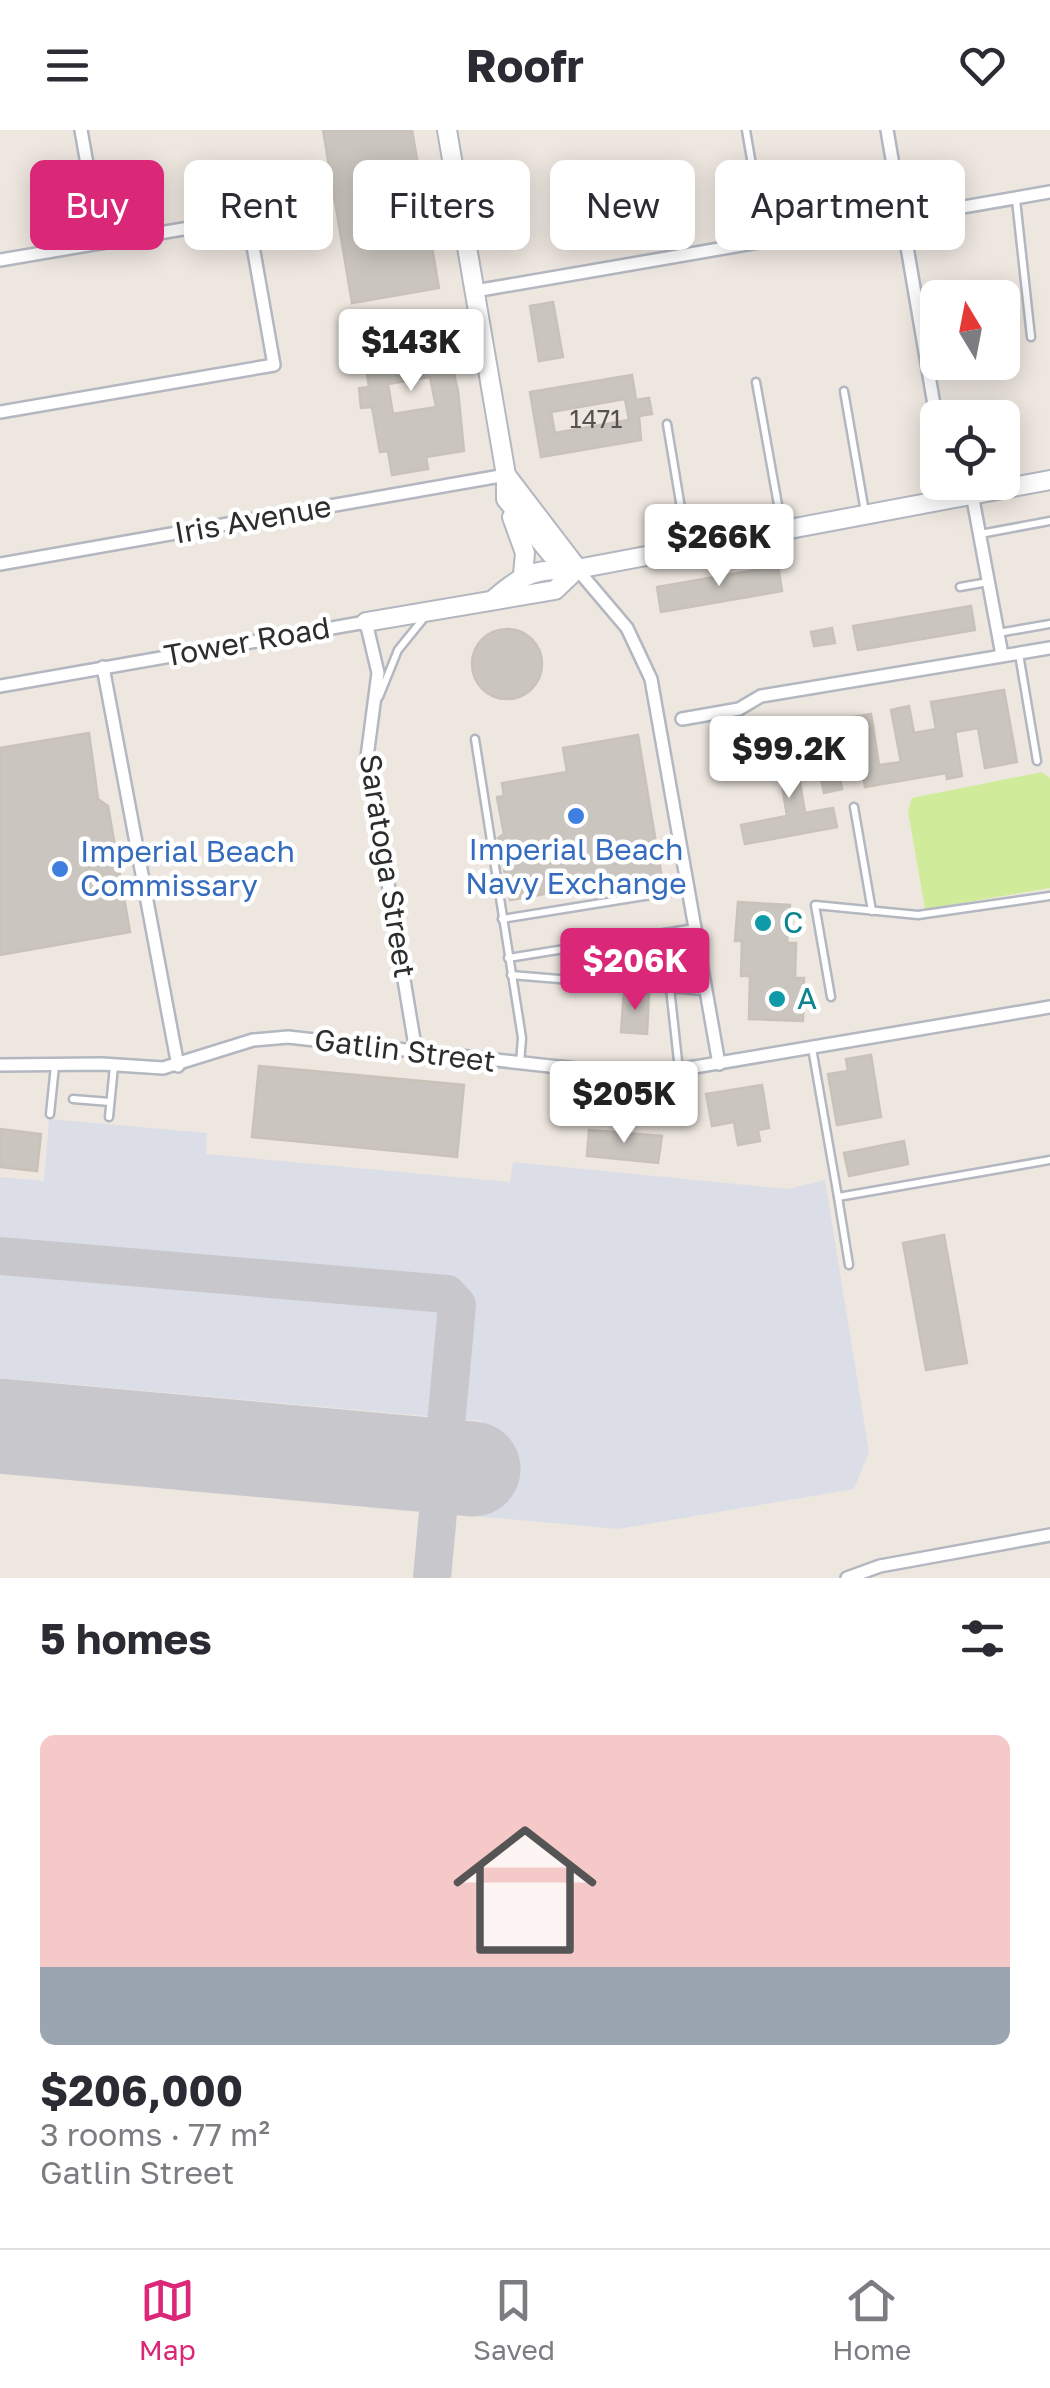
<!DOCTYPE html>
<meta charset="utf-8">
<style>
:root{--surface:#fff;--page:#f2f2f3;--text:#2b2b33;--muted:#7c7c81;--line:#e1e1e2;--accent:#db2777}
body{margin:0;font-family:"Golos Text",sans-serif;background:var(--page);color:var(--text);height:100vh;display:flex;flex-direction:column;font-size:38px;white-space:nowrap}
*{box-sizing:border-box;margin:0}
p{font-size:32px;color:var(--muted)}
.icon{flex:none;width:55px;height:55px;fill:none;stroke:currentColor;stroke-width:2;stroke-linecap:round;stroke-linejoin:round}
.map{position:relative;height:1448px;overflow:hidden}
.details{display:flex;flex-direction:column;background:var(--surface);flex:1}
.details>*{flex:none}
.guide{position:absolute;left:30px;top:30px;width:990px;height:90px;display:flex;gap:20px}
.needle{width:65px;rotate:350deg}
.controls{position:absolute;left:920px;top:150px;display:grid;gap:20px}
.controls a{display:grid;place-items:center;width:100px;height:100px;border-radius:15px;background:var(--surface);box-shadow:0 5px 25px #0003;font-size:50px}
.price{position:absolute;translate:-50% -85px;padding:0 22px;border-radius:10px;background:#fff;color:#222;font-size:32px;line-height:65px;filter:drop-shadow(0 2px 5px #0008)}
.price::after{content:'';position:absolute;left:50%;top:60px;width:30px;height:22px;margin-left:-15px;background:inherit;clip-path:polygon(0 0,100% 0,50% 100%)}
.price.on{background:var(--accent);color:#fff}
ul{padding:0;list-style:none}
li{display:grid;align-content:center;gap:20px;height:530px;padding:0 40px}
li span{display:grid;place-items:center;height:310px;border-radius:15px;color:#555}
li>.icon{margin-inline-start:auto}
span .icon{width:180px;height:180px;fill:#fffc;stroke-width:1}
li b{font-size:42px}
h2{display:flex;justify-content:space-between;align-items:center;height:120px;padding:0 40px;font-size:42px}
.pill{padding:0 35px;border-radius:15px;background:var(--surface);box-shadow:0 5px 25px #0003;font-size:35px;line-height:90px}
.pill.on{background:var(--accent);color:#fff}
header{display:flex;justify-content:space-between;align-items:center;height:130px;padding:0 40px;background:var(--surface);font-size:45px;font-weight:700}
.menu{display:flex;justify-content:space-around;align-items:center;height:140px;border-top:2px solid var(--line);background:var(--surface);font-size:28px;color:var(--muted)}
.menu a{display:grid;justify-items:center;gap:5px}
.menu .on{color:var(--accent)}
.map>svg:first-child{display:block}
</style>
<header><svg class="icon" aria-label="menu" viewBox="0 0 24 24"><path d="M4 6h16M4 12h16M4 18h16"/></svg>Roofr<svg class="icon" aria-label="heart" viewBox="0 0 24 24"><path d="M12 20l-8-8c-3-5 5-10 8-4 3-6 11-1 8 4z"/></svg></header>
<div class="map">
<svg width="1050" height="1448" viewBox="0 0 1050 1448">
<rect width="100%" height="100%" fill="#eee7e0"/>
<path fill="#dbdee7" d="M49,989L207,1003L206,1024L510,1052L513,1032L787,1059L825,1050L869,1322L854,1359L618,1399L474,1386L482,1291L0,1248V1047L44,1051Z"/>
<path fill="#d0eb99" d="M1042,642L1050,648V758L925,779L908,681L912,668Z"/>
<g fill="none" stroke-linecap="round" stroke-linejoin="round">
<path stroke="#c8c7cc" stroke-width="38" d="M0,1126L447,1164L457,1175L432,1448"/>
<path stroke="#c8c7cc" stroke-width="95" d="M0,1296L473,1339"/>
</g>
<g fill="#cac5be" stroke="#cac2b9" stroke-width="2.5" fill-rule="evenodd">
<path d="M323,0H412L439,158L352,173Z"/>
<path d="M553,172L563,227L539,231L530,176Z"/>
<path d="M437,190L442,224L449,222L458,261L464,321L426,327L428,339L392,345L388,321L380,322L372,277L361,278L359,258L369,257L364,224L353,226L350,205ZM430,247L436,277L393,284L388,254Z"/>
<path d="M632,245L636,270L649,268L652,284L639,286L641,310L541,327L530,262ZM625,269L629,290L555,303L551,282Z"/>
<path d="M778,436L782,461L661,482L657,457Z"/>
<path d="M971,476L975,500L858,520L853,496Z"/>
<path d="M832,498L835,513L814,516L811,502Z"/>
<circle cx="507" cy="534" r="35"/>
<path d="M1004,560L1017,632L985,638L978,598L955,602L962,646L947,649L946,643L865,657L853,587L871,584L879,635L901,632L891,580L909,576L914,603L936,599L931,572Z"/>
<path d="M829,589L842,659L824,663L810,592Z"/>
<path d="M791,597L805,683L833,678L837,697L745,714L741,695L787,686L773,600Z"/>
<path d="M89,603L98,669L108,676L130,802L0,825V618Z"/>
<path d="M638,605L662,749L632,754L631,749L510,770L498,708L504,704L497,667L504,666L502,653L567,642L563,618Z"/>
<path d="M738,772L790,775L787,813H796L795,848H804L803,891L749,889L750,846H741L742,811H735Z"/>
<path d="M624,861L649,863L647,904L621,902Z"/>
<path d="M871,925L881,987L837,995L828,944L848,941L846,929Z"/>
<path d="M259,936L464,955L457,1027L252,1007Z"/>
<path d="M762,955L769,998L758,1000L760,1011L738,1015L734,992L712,996L706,964Z"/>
<path d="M0,999L41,1004L37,1041L0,1037Z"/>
<path d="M589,1000L662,1006L658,1033L587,1026Z"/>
<path d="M904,1011L908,1034L849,1046L844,1023Z"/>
<path d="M944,1105L967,1233L926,1240L903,1113Z"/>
</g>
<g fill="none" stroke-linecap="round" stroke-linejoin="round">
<defs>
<g id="lane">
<path d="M746,0L765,111"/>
<path d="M1016,70L1031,207"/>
<path d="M756,252L782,397"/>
<path d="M844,261L865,382"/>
<path d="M667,294L687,414"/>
<path d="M980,404L1050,391"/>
<path d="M960,457L988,452"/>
<path d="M998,503L1050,494"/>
<path d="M1019,524L1037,631"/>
<path d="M379,567L398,520L424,488"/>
<path d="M475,609L522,908L520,933"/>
<path d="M854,677L872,781"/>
<path d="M502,789L688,759"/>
<path d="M508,828L695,798"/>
<path d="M511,845L704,861"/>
<path d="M670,858L679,940"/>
<path d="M831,867L815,775L918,785L1050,766"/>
<path d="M812,918L838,1067L1050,1030"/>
<path d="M73,969L110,972"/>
<path d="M50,984L55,936"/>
<path d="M109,987L114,936"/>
<path d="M838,1067L849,1135"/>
</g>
<g id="street">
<path d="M81,0L101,113"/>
<path d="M887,0L938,298"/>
<path d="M0,130L248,88L274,235L0,282"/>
<path d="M475,161L1050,62"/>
<path d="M972,364L1002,525"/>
<path d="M0,434L506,345"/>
<path d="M577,439L627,498L651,549L719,934"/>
<path d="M103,537L178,936"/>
<path d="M0,556L366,492L378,543L367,627L416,922"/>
<path d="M682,589L739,579L761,566L1050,518"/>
<path d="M0,935L102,934L163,938L253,910L288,907L613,943L665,942L1050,877"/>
<path d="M847,1448L880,1436L1050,1405"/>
</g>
<g id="secondary">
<path d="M447,0L506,345V369L551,424L577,439"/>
<path d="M506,345L574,434"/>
<path d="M512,387L525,423L523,444"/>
<path d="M494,469C526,441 535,440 577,439L1050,350"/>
<path d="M366,492L555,460L577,439"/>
</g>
</defs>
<use href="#lane" stroke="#b3b7c0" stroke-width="11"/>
<use href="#street" stroke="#b3b7c0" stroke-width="16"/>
<use href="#secondary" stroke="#b3b7c0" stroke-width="22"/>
<use href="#lane" stroke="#fff" stroke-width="6"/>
<use href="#street" stroke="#fff" stroke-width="11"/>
<use href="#secondary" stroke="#fff" stroke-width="18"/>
</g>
<g fill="#3f7fe0" stroke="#fff" stroke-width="4">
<circle cx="576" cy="686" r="10"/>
<circle cx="60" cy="739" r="10"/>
</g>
<g fill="#0f9aa8" stroke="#fff" stroke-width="4">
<circle cx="763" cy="793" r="10"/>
<circle cx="777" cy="869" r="10"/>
</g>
<g text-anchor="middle" stroke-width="9" stroke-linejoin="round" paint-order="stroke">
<g font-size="25" fill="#545351">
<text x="596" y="298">1471</text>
</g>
<g font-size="30" fill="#2d2d2d" stroke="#fff">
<text transform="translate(253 390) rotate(-10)" y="10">Iris Avenue</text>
<text transform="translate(247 512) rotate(-10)" y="10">Tower Road</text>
<text transform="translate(387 736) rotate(81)" y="10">Saratoga Street</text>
<text transform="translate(405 921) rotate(7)" y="10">Gatlin Street</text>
</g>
<g font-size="30" fill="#366cbe" stroke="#fff">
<text x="576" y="730">Imperial Beach<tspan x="576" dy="34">Navy Exchange</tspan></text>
<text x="80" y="732" text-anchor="start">Imperial Beach<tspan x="80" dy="34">Commissary</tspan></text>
</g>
<g font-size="30" fill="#0d838f" stroke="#fff" text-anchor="start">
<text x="783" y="803">C</text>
<text x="797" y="879">A</text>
</g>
</g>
</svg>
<div class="controls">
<a><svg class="needle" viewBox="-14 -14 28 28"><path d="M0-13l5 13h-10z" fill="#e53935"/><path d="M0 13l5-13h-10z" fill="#7c7c81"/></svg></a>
<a><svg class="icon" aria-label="locate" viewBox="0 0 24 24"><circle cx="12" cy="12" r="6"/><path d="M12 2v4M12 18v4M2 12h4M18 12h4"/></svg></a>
</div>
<b class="price" style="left:411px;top:264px">$143K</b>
<b class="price" style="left:719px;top:459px">$266K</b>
<b class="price" style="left:789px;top:671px">$99.2K</b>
<b class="price on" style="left:635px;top:883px">$206K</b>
<b class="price" style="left:624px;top:1016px">$205K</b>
<div class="guide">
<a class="pill on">Buy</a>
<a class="pill">Rent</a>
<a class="pill">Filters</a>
<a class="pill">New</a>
<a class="pill">Apartment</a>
</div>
</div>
<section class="details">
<h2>5 homes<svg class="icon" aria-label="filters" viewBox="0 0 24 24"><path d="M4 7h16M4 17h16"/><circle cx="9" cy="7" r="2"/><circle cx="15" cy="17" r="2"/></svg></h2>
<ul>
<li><span style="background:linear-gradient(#f6c9c9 75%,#9aa5b1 0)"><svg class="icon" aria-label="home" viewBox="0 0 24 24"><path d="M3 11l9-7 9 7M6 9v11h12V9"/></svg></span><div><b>$206,000</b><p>3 rooms · 77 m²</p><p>Gatlin Street</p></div></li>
</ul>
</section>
<nav class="menu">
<a class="on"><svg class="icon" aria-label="map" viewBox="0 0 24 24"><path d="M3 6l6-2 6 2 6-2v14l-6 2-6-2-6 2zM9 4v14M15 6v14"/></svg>Map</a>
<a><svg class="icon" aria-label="saved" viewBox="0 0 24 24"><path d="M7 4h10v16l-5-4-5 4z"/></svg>Saved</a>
<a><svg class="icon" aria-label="home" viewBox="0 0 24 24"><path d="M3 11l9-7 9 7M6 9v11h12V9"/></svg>Home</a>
</nav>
